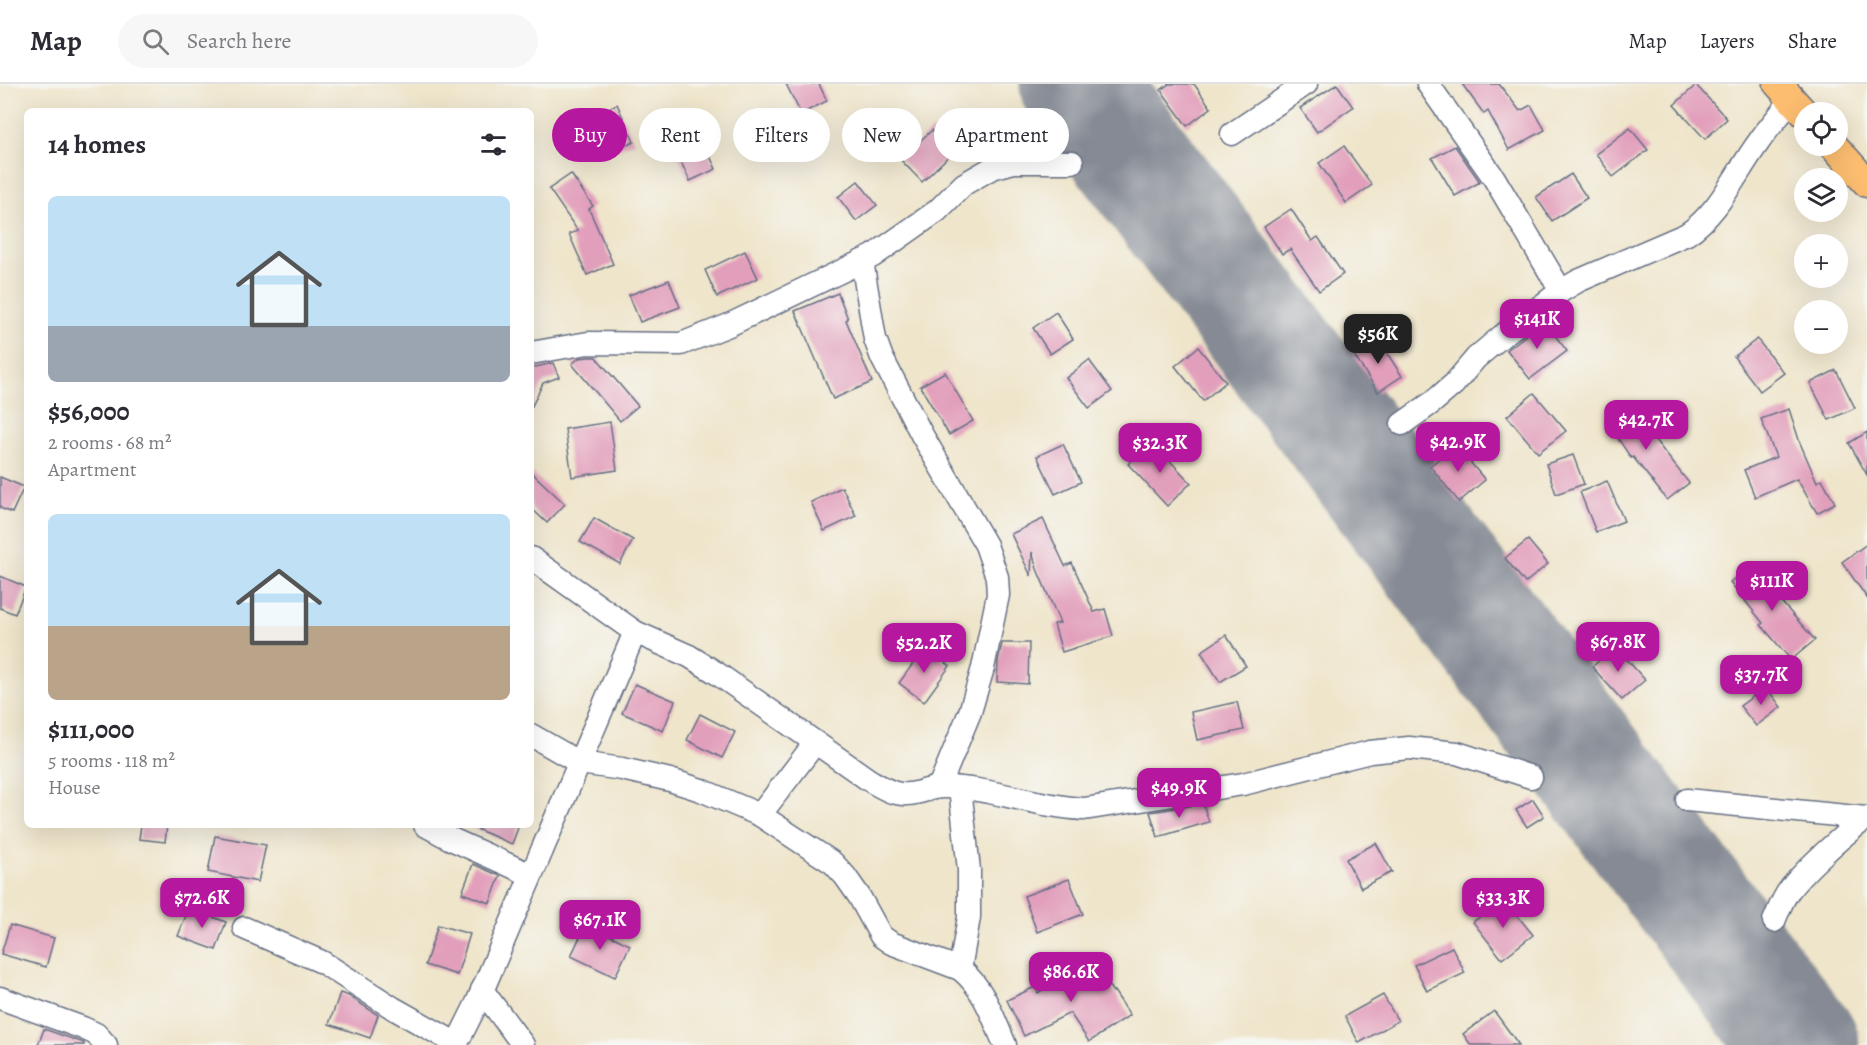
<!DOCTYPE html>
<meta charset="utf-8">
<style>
:root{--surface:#fff;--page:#f7f7f7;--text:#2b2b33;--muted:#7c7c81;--line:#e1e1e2;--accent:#b5179e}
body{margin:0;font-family:Alegreya,serif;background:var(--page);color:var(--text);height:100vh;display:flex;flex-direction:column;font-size:22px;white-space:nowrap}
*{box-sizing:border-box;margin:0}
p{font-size:20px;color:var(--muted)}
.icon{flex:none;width:33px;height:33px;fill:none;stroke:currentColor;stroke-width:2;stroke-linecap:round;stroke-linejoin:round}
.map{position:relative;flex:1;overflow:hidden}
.panel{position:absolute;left:24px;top:24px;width:510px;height:720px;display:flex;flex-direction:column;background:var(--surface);border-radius:9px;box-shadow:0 6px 24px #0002}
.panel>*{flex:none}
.banner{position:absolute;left:552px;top:24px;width:570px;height:54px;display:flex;gap:12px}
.controls{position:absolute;left:1794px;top:18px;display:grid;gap:12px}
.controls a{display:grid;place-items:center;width:54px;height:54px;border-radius:50%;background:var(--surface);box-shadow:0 6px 24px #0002;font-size:30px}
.price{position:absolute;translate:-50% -51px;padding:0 14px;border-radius:12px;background:var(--accent);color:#fff;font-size:20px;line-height:39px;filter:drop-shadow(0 2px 3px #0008)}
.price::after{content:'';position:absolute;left:50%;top:36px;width:18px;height:14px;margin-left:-9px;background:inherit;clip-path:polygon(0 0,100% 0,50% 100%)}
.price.current{background:#222;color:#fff}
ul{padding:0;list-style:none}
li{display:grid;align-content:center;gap:12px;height:318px;padding:0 24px}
li span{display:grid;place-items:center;height:186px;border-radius:9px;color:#555}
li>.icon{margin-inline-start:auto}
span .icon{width:108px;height:108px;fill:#fffc;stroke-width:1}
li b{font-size:26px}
h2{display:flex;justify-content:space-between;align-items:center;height:72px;padding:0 24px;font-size:26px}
.chip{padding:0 21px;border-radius:27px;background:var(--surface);box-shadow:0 6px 24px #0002;font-size:21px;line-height:54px}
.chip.current{background:var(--accent);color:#fff}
header{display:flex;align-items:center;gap:36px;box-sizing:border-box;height:84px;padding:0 30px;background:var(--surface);border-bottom:2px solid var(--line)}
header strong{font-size:28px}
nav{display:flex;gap:33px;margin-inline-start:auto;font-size:21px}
.search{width:420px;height:54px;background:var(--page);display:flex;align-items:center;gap:15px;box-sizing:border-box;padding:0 21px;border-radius:33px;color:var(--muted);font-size:22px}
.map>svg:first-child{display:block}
</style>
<header>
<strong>Map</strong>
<div class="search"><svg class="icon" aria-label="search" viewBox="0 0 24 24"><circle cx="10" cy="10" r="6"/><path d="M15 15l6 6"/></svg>Search here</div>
<nav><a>Map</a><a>Layers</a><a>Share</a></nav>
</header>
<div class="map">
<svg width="1867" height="961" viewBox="0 0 1867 961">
<rect width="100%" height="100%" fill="#f6f6f2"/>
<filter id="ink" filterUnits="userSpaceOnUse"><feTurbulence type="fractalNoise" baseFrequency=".0167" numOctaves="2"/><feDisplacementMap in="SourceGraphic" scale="12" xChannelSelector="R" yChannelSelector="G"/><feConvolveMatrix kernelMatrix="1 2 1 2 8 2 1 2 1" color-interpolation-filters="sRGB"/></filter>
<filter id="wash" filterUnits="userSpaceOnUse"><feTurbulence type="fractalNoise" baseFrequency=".008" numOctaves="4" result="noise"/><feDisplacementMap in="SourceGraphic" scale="24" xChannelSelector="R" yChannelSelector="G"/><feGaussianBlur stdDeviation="1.35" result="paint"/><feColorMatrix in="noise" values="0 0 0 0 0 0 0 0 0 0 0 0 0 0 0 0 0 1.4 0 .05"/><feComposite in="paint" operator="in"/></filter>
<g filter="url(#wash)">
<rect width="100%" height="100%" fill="#efe5cb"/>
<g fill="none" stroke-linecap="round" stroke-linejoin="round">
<path stroke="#858a94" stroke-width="117" d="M1078,0L1801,961"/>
</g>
<g id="blocks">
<g fill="#e29fbb">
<path d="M786,0H819L827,17L801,30Z"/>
<path d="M1169,0H1194L1211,24L1187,42L1161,6Z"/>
<path d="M1337,0L1353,23L1317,48L1300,24Z"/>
<path d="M1462,0H1499L1520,27L1531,21L1545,46L1509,66L1488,27L1484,30Z"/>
<path d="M1696,1L1727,35L1705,55L1674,21Z"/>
<path d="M617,20L634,58L607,70L590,33Z"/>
<path d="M696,43L716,85L690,97L670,55Z"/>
<path d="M1630,44L1648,66L1613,93L1596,70Z"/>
<path d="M932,46L953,68L922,98L900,75Z"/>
<path d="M1344,62L1372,101L1346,119L1319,79Z"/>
<path d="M1455,62L1480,98L1455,112L1432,74Z"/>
<path d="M571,90L593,122L589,125L613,180L587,191L569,150L578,147L549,105Z"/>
<path d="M1571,90L1587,114L1552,137L1536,113Z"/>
<path d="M858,97L877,121L856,137L838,113Z"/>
<path d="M1291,125L1312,157L1318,153L1343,190L1319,207L1290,165L1282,170L1264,143Z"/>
<path d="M745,167L758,194L717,213L705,186Z"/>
<path d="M669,196L680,223L640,238L629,211Z"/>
<path d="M838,209L848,235L846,236L872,298L833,315L795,227Z"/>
<path d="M1056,228L1073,255L1050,270L1033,244Z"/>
<path d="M1544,237L1567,267L1530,295L1507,266Z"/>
<path d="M1377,254L1402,292L1378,308L1353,270Z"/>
<path d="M1757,255L1784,289L1760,307L1734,273Z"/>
<path d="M1198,263L1226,298L1203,317L1175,282Z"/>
<path d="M589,273H596L638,322L620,337L572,280L579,274Z"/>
<path d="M1089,276L1112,307L1089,324L1066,294Z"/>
<path d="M553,279L559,293L543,299L531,324V284Z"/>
<path d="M1836,286L1855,324L1829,336L1810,299Z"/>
<path d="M945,288L973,337L949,351L920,302Z"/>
<path d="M1534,309L1566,347L1538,369L1507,332Z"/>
<path d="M1631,319L1655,356L1689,399L1667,416L1633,373L1631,374L1605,335Z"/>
<path d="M1789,325L1800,359L1817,398L1822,395L1835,419L1817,429L1797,395L1755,413L1744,386L1776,373L1761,335Z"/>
<path d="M610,338L617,386L572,393L565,345Z"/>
<path d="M1867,348V391L1849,359Z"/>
<path d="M1152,358L1191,399L1167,422L1128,380Z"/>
<path d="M1063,360L1081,398L1055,410L1037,372Z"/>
<path d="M1456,361L1485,396L1459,418L1430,382Z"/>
<path d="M1573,371L1584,400L1556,410L1546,380Z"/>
<path d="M531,388L565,420L547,439L531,424Z"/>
<path d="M0,393L24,403L12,429L0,424Z"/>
<path d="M1607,397L1624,437L1596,448L1580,408Z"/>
<path d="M842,403L856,432L824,447L811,418Z"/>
<path d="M594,434L633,456L620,480L580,458Z"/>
<path d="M1043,435L1065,482L1072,479L1094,528L1105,525L1113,552L1062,568L1054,540L1060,539L1037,485L1032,468L1031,492L1011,450Z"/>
<path d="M1528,456L1548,480L1525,499L1505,474Z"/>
<path d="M1867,460V514L1842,478Z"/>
<path d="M1753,480L1779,512L1777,513L1815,556L1791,576L1761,541L1763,539L1730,498Z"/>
<path d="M0,492L26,503L15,530L0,524Z"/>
<path d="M1226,551L1246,582L1220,598L1201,568Z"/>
<path d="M1002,559H1029L1028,600L997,598L998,577Z"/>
<path d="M1615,562L1645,596L1622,616L1592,583Z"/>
<path d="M925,563L950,582L924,618L899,599Z"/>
<path d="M635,600L675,617L663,647L622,629Z"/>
<path d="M1766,603L1781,623L1756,642L1740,622Z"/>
<path d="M1237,618L1244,646L1197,656L1191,628Z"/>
<path d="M700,630L735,648L722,674L687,656Z"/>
<path d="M1533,715L1544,732L1527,743L1516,726Z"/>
<path d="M1203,720L1209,738L1158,753L1150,728Z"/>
<path d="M141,741H167L165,758L139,755Z"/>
<path d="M467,741H519L512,760Z"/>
<path d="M215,752L266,761L258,798L208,788Z"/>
<path d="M1376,759L1392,788L1361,804L1346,775Z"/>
<path d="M473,780L500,792L490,819L462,809Z"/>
<path d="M1069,795L1083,830L1037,848L1024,812Z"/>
<path d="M1504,815L1533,851L1502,875L1473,838Z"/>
<path d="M189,824L226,838L216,866L178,852Z"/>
<path d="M586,840L630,861L615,893L571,872Z"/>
<path d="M10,841L54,854L46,883L1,870Z"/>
<path d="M438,841L470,850L457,891L425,881Z"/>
<path d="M1452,863L1465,889L1427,907L1414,881Z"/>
<path d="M1091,875L1113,908L1114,907L1130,931L1089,958L1070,929L1024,952L1007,916L1035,903L1038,909Z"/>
<path d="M340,909L349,912L378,931L370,954L329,940Z"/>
<path d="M1383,911L1398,937L1359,959L1345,932Z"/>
<path d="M1494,927L1519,961H1471L1463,950Z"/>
<path d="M44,945L84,959V961H38Z"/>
</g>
</g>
</g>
<g filter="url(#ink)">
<use href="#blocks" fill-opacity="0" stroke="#656f84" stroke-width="1.5"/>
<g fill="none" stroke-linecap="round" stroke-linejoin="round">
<defs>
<g id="minor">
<path d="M1428,0L1494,94L1561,207"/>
<path d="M1232,50L1306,0"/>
<path d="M862,177L875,255L882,274L922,351L986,461L997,493L998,511L983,584L970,628L939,703"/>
<path d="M531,269L588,259L681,260L729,241L873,172L937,127L964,100L992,84L1014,78H1072"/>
<path d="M1402,340L1433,318L1454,300L1476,274L1502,252L1561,207L1578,197L1687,150C1719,129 1736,89 1758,59C1768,44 1781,30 1792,15"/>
<path d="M531,474L635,548L689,572L715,588L869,696C888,707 898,714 920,708C927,706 935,703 943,703C991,703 1036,723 1084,725L1243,700L1370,668L1409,664L1457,669L1531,693"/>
<path d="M531,651L580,679L622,685L670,696L701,706L760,731L833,779L845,792L859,812L881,852L891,859L960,885C984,904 993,933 1005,961"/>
<path d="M960,704L969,786V833L960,885"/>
<path d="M1687,716L1866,734"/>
<path d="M760,731L815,659"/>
<path d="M425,741L449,754L531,791"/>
<path d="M1774,837C1778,828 1781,819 1786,811C1798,791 1847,747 1867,734"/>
<path d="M244,844L322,878L393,924L457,960"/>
<path d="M482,906L523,961"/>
<path d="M0,914L83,944L96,950L106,961"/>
<path d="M456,961L477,919L635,548"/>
</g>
<g id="major">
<path d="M1778,0L1804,29"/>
<path d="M1834,62L1867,99"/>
</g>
</defs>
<use href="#minor" stroke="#656f84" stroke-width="25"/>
<use href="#major" stroke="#656f84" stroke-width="31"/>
<use href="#minor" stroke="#fff" stroke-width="22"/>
<use href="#major" stroke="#fcbd6f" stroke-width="28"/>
</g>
</g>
</svg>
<div class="controls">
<a><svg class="icon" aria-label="locate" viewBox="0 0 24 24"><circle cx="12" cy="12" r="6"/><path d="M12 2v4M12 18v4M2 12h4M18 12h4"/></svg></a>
<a><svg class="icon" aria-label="layers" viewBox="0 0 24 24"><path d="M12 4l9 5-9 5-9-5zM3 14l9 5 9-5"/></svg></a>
<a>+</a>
<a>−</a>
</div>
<b class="price" style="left:1537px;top:266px">$141K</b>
<b class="price current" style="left:1378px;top:281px">$56K</b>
<b class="price" style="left:1646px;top:367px">$42.7K</b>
<b class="price" style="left:1458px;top:389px">$42.9K</b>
<b class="price" style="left:1160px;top:390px">$32.3K</b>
<b class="price" style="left:1772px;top:528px">$111K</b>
<b class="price" style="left:1618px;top:589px">$67.8K</b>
<b class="price" style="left:924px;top:590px">$52.2K</b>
<b class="price" style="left:1761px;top:622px">$37.7K</b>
<b class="price" style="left:1179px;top:735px">$49.9K</b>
<b class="price" style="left:202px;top:845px">$72.6K</b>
<b class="price" style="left:1503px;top:845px">$33.3K</b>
<b class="price" style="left:600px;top:867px">$67.1K</b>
<b class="price" style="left:1071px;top:919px">$86.6K</b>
<div class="banner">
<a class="chip current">Buy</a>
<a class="chip">Rent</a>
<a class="chip">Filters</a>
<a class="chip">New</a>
<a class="chip">Apartment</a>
</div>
<section class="panel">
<h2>14 homes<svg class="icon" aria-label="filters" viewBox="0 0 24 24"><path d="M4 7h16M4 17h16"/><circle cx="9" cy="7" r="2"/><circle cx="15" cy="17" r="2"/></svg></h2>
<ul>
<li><span style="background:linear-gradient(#bfe0f5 70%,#9aa5b1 0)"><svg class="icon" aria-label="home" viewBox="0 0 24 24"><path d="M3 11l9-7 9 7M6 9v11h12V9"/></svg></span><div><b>$56,000</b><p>2 rooms · 68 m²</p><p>Apartment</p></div></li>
<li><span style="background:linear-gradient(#bfe0f5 60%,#b9a48a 0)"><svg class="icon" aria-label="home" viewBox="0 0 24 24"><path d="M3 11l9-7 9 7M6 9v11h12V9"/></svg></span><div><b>$111,000</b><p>5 rooms · 118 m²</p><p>House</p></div></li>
</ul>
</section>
</div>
